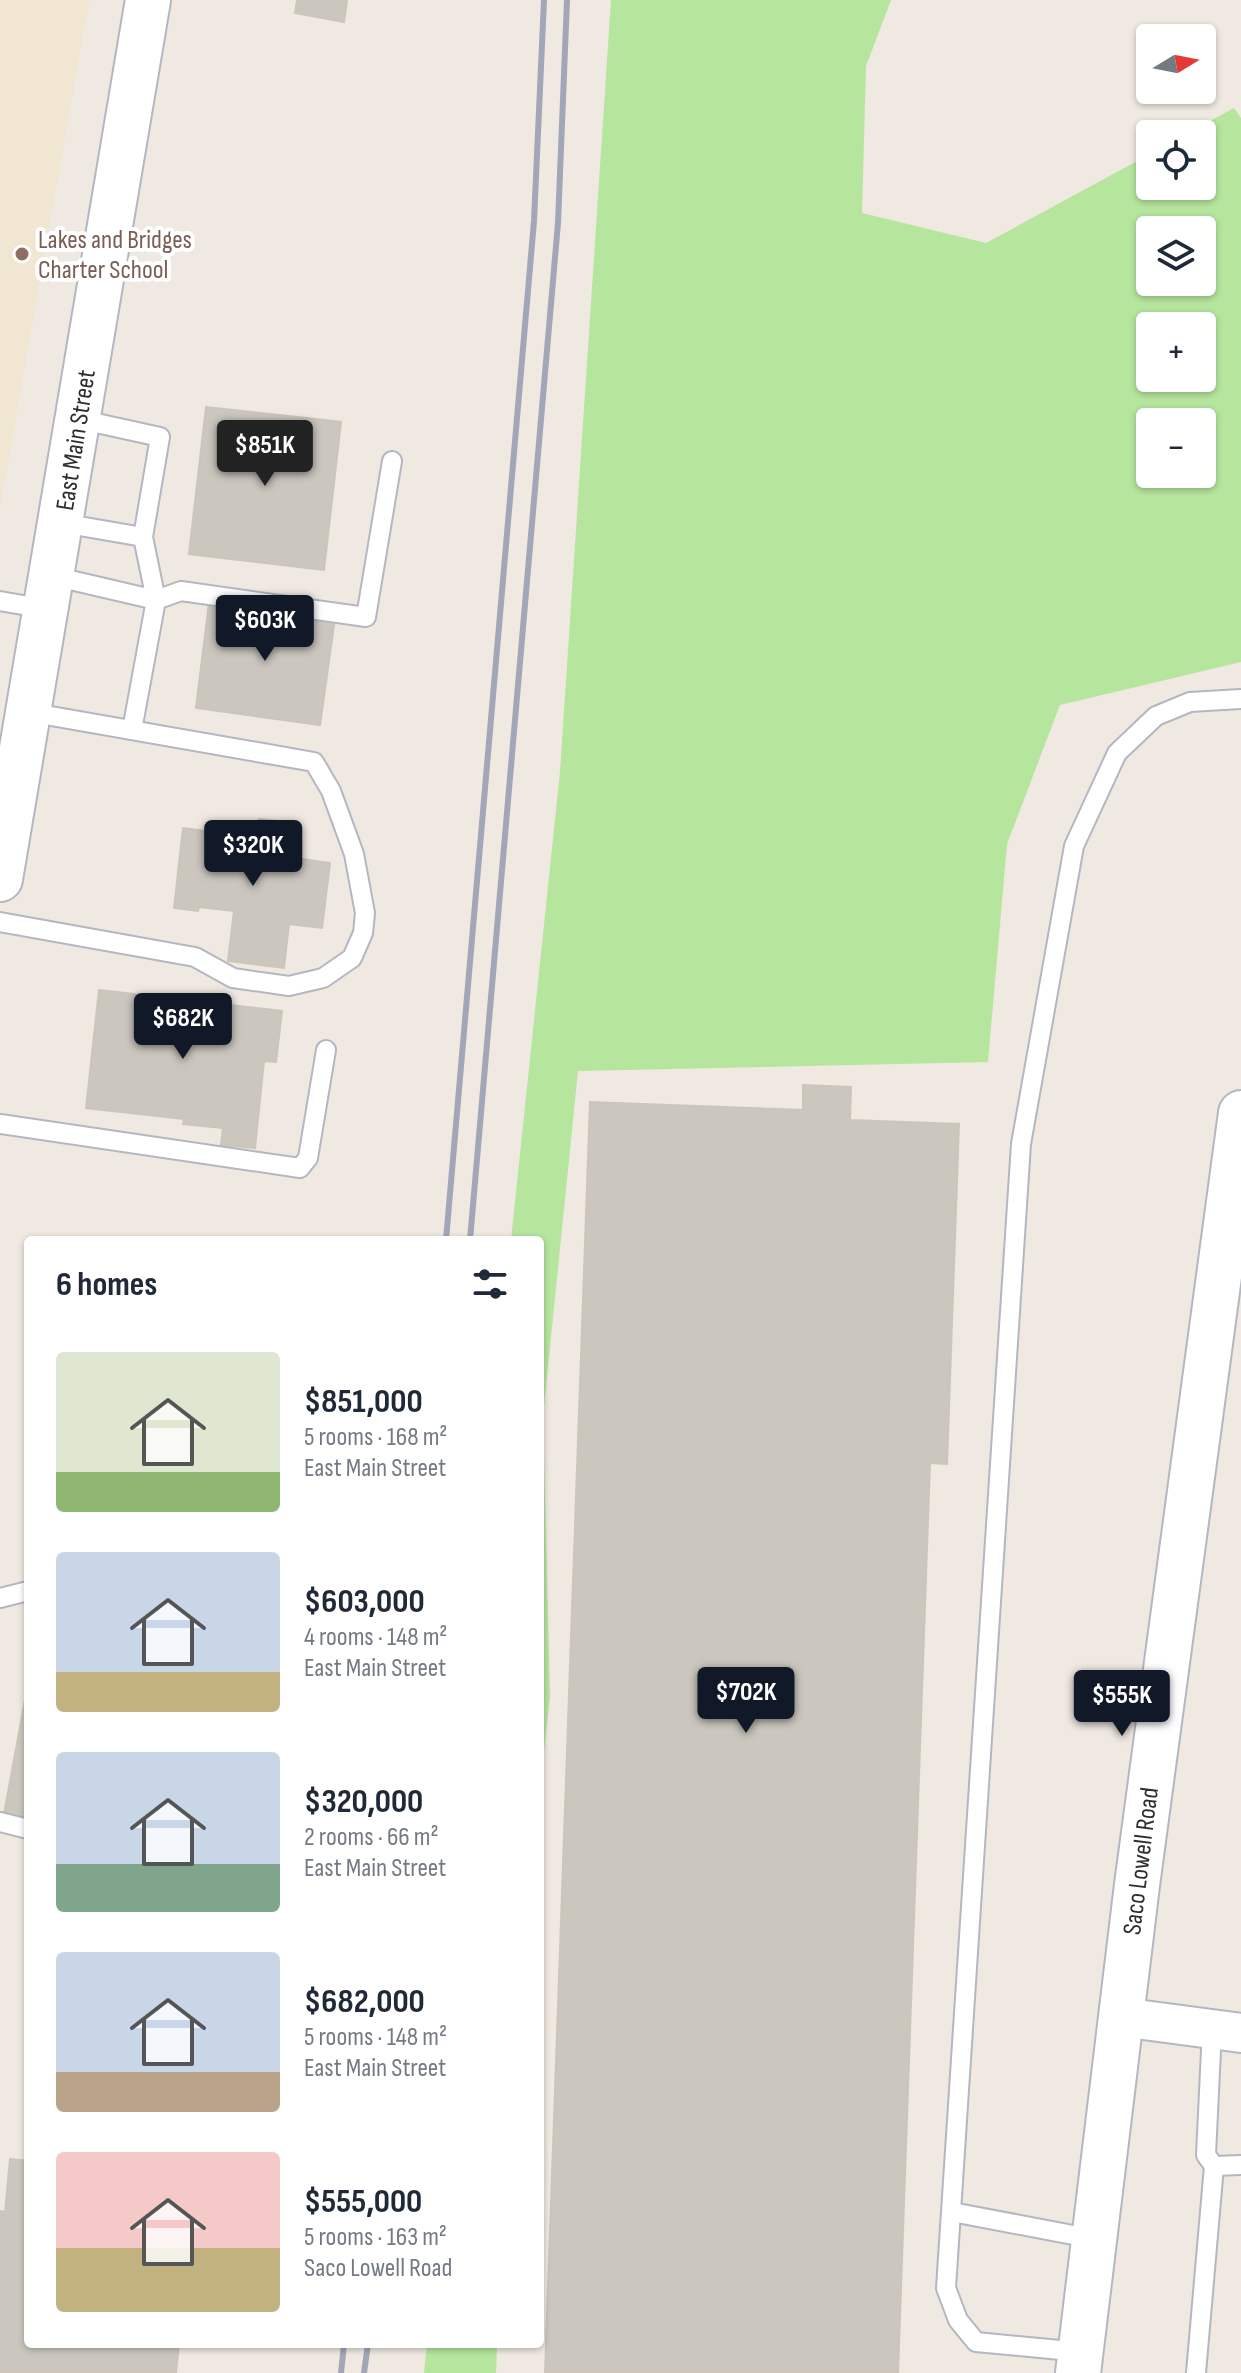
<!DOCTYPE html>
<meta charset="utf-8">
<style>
:root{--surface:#fff;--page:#f6f6f7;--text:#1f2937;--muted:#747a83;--accent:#111827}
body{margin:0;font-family:"Sofia Sans Condensed",sans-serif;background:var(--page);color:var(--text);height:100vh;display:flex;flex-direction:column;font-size:30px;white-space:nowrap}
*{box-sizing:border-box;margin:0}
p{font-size:26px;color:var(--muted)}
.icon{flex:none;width:44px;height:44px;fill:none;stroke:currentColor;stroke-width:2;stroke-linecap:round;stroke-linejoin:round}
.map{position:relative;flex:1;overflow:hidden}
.drawer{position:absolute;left:24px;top:1236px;width:520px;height:1112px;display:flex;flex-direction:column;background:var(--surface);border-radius:8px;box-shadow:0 2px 6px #0004}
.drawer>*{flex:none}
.needle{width:52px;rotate:80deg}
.buttons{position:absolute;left:1136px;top:24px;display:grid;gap:16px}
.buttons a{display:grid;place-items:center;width:80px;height:80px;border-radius:8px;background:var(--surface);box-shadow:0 2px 6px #0004;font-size:40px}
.price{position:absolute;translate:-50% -68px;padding:0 18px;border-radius:8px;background:var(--accent);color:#fff;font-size:26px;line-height:52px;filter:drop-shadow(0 2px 4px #0008)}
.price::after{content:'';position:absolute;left:50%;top:48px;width:24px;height:18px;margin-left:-12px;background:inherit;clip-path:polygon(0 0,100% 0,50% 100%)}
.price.active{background:#222;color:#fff}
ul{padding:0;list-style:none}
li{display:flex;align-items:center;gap:24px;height:200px;padding:0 32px}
li span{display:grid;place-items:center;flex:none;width:224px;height:160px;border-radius:8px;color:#555}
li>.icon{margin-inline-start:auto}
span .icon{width:96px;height:96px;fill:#fffc;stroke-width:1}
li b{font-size:34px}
h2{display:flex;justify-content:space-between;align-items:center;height:96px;padding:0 32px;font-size:34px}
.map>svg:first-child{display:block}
</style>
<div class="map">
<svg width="1241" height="2373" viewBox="0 0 1241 2373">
<rect width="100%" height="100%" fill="#efe9e1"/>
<path fill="#f0e6d1" d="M0,0H89L0,508Z"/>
<g fill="#b6e59e" fill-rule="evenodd">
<path d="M611,0H891L866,66L862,213L986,243L1150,154V186H1202V134H1186L1234,108L1241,118V662L1060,705L1007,844L988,1062L578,1071L543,1416L550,1697L540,1787V1240H511L560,772ZM1150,230H1202V282H1150ZM1150,326H1202V378H1150ZM1150,422H1202V474H1150Z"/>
<path d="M427,2344H497L496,2373H424Z"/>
</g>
<g fill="#cbc7bf" stroke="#cbc5ba" stroke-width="2">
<path d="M297,0H347L344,22L295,13Z"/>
<path d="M206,407L341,422L324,570L189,554Z"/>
<path d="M209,602L335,618L320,725L196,708Z"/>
<path d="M259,819L293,823L289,857L330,863L322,928L289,924L284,968L228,961L234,911L199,907L198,911L174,908L183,828L256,837Z"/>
<path d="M99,990L282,1011L276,1062L264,1061L255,1148L221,1145L223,1128L183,1124L184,1119L86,1108Z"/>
<path d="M803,1085L851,1087L850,1120L959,1124L947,1464L930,1463L898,2373H545L590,1102L803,1110Z"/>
<path d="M28,1684V1819L4,1814Z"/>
<path d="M10,2159L28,2161V2344H179L176,2373H0V2211L5,2212Z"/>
</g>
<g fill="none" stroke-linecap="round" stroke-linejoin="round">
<defs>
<g id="service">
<path d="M62,523L143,537"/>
<path d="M53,576L156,600L143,537L160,437L78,419"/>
<path d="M0,601L46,609"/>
<path d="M132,730L156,600L181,591L366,617L392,461"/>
<path d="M0,922L195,957L233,978L289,986L323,978L352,958L363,933L365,913L354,854L331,791L314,762L28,712"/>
<path d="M0,1124L300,1168L308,1158L326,1050"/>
<path d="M0,1598L28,1591"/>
<path d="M0,1822L28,1829"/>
<path d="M1212,2029L1206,2155L1214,2166L1241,2165"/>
<path d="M952,2212L1094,2239"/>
<path d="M1081,2352L976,2342L958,2320L946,2288L1021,1144L1074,846L1117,753L1156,716L1190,702L1241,699"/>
<path d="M1196,2373L1214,2166"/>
</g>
<path id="minor" d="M1121,2017L1241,2033"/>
<path id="tertiary" d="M1078,2373L1137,1885L1241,1113"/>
<path id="secondary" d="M0,879L148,0"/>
</defs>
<use href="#service" stroke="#b4b7c1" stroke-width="22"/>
<use href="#minor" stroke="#b4b7c1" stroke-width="42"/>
<use href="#tertiary" stroke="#b4b7c1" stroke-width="48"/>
<use href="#secondary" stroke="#b4b7c1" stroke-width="48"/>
<use href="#service" stroke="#fff" stroke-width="18"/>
<use href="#minor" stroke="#fff" stroke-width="38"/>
<use href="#tertiary" stroke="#fff" stroke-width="44"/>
<use href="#secondary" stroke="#fff" stroke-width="44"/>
<g stroke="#a3a6b8" stroke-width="6">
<path d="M446,1240L534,221L544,0"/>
<path d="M470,1240L558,223L567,0"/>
<path d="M341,2373L344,2344"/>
<path d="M364,2373L368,2344"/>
</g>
</g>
<circle fill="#8d6e63" stroke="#fff" stroke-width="3" cx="22" cy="254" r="8"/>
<g text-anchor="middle" stroke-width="8" stroke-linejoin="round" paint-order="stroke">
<g font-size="26" fill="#785e54" stroke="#fff" text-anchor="start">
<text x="38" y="248">Lakes and Bridges<tspan x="38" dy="30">Charter School</tspan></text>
</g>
<g font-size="26" fill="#2e2e2e" stroke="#fff">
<text transform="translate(75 440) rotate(-81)" y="9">East Main Street</text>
<text transform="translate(1140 1861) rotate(-83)" y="9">Saco Lowell Road</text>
</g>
</g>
</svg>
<div class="buttons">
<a><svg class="needle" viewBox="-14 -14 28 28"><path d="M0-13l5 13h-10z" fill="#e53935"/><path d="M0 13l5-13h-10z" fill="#747a83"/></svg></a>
<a><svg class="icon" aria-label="locate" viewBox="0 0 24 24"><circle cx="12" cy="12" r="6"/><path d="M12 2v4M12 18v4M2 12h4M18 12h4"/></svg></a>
<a><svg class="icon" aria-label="layers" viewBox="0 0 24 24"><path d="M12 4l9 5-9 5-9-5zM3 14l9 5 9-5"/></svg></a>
<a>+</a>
<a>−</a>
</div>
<b class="price active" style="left:265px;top:488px">$851K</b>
<b class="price" style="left:265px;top:663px">$603K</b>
<b class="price" style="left:253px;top:888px">$320K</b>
<b class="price" style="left:183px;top:1061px">$682K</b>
<b class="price" style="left:746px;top:1735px">$702K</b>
<b class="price" style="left:1122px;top:1738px">$555K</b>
<section class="drawer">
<h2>6 homes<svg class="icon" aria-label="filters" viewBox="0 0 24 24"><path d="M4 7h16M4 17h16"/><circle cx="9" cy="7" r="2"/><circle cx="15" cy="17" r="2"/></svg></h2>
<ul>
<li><span style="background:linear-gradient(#dfe7d0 75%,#8fb573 0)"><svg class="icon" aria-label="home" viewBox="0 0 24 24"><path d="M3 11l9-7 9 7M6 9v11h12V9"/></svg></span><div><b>$851,000</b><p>5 rooms · 168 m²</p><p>East Main Street</p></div></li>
<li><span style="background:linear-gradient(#c9d6e8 75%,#c2b280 0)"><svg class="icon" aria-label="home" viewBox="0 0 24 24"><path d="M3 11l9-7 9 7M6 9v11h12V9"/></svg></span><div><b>$603,000</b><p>4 rooms · 148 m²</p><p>East Main Street</p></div></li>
<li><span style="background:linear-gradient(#c9d6e8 70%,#7fa58c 0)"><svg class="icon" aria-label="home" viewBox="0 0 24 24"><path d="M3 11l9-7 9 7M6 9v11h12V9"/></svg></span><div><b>$320,000</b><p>2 rooms · 66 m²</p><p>East Main Street</p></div></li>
<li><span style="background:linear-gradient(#c9d6e8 75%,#b9a48a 0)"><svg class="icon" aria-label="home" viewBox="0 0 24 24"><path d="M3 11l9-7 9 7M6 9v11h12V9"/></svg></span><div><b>$682,000</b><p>5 rooms · 148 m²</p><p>East Main Street</p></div></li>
<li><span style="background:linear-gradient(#f6c9c9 60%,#c2b280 0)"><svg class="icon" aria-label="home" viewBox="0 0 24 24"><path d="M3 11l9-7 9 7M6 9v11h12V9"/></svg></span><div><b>$555,000</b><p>5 rooms · 163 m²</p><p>Saco Lowell Road</p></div></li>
</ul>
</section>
</div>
